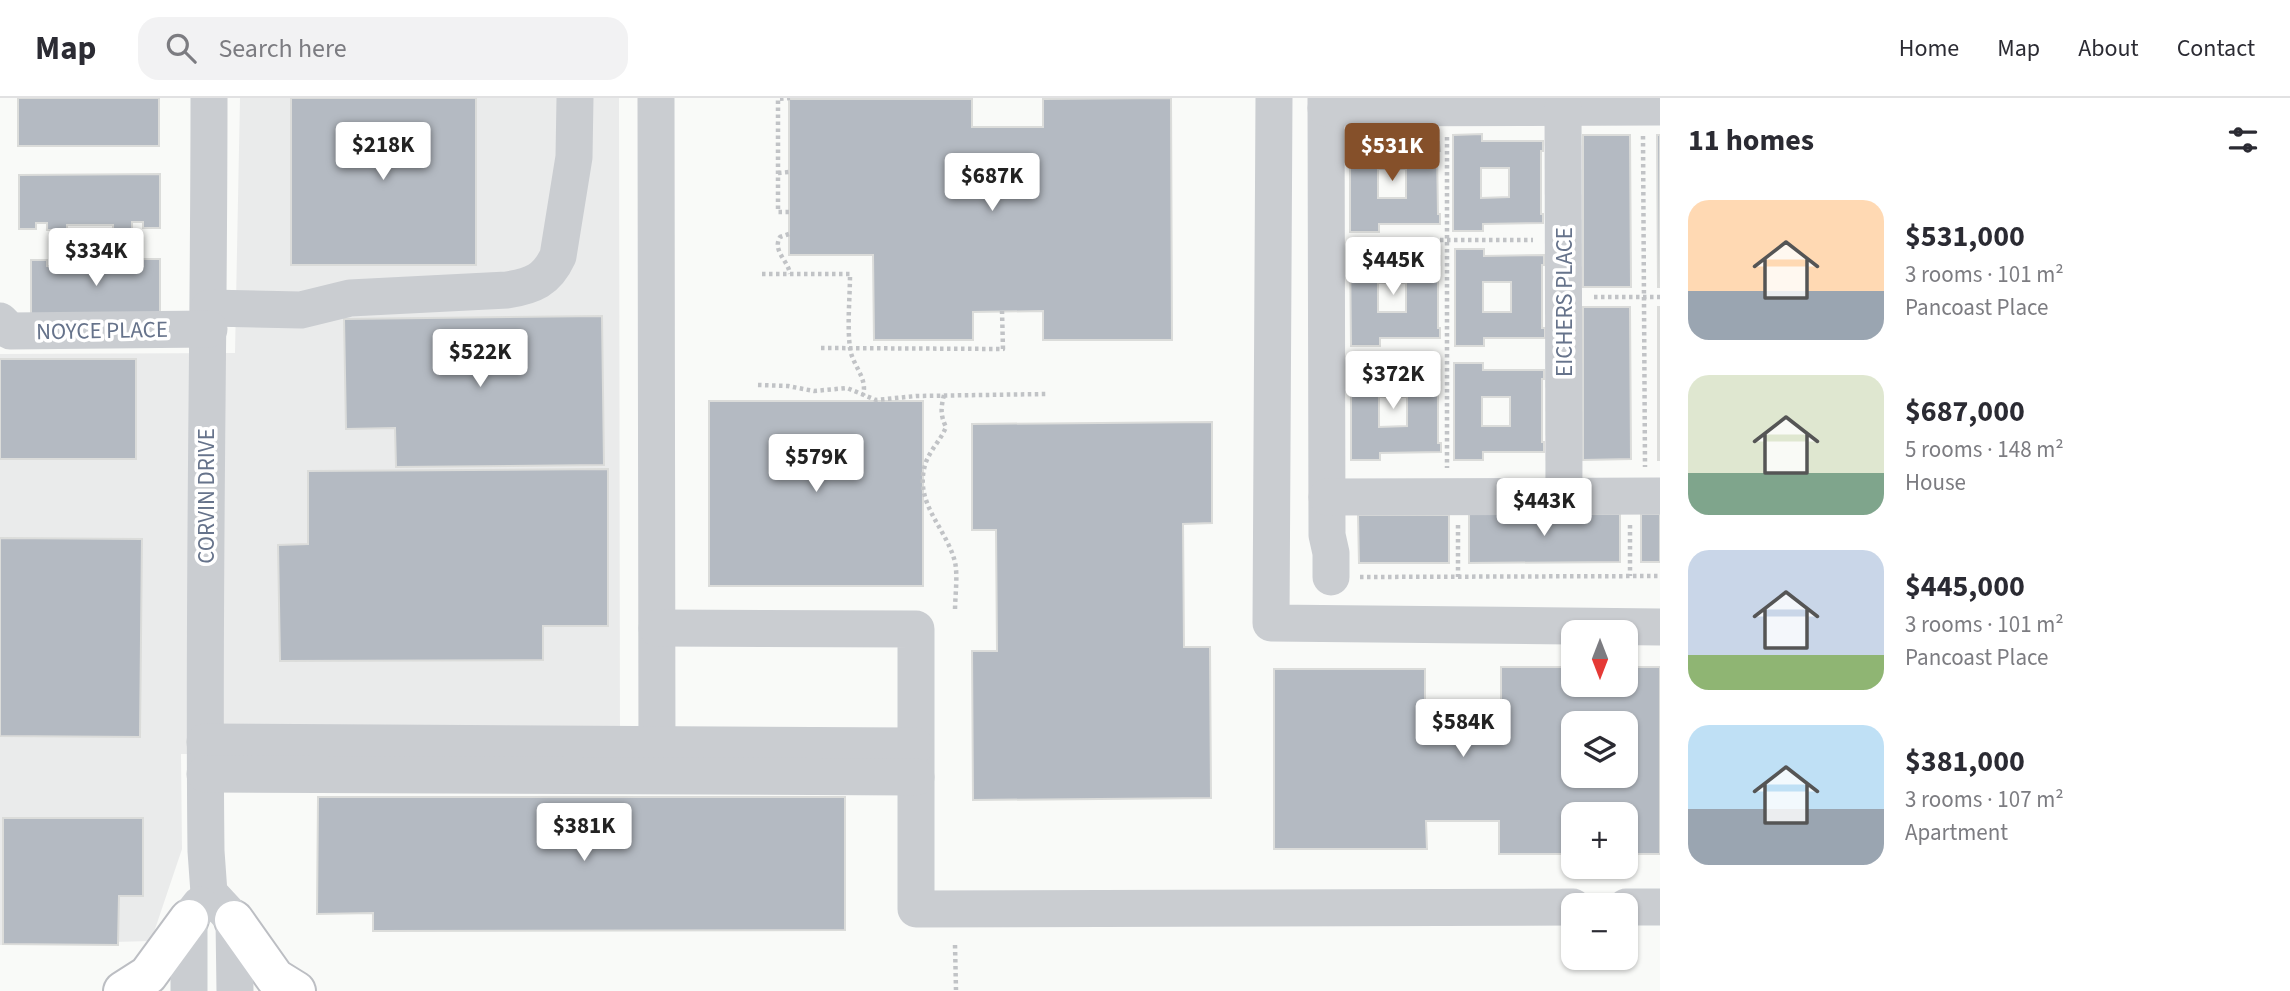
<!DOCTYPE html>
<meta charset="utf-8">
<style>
:root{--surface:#fff;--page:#f2f2f3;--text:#2b2b33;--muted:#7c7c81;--line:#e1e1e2;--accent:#85502a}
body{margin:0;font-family:"Source Sans 3",sans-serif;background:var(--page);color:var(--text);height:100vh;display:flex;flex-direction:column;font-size:26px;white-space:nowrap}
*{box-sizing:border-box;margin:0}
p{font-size:23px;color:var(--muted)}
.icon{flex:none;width:38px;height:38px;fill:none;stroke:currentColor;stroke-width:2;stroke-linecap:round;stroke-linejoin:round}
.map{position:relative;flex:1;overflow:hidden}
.sheet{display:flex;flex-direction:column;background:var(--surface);width:630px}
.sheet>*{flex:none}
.needle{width:46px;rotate:180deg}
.buttons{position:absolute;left:1561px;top:522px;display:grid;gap:14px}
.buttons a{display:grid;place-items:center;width:77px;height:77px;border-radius:14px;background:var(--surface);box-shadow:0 2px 5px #0004;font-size:35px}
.price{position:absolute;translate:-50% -60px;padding:0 16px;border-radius:7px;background:#fff;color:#222;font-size:23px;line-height:46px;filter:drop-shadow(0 2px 4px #0008)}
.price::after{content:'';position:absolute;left:50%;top:42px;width:21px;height:16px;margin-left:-10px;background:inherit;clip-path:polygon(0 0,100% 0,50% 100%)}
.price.active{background:var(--accent);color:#fff}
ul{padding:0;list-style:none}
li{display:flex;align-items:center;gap:21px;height:175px;padding:0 28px}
li span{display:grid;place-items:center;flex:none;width:196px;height:140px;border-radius:21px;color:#555}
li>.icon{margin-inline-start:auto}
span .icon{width:84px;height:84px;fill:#fffc;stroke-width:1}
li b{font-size:30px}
h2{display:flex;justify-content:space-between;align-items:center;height:84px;padding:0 28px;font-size:30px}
header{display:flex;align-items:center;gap:42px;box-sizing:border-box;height:98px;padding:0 35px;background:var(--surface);border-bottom:2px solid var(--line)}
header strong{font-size:33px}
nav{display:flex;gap:38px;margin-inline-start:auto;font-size:24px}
.search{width:490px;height:63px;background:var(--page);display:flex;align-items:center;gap:18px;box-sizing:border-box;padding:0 24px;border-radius:21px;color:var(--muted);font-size:26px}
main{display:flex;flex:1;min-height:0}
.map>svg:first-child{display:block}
</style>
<header>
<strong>Map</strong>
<div class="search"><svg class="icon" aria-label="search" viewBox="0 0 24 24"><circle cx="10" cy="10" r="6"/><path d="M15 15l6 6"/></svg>Search here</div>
<nav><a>Home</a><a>Map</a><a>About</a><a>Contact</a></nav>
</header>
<main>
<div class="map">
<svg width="1660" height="893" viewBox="0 0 1660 893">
<rect width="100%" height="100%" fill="#f9faf8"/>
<path fill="#eaebeb" d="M240,0H619L620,653L181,656L182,751L151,843L0,847V256L235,255Z"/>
<g fill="#b4bac2" stroke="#dbdcda" stroke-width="2" fill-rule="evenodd">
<rect x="18" y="0" width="141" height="48"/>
<rect x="291" y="0" width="185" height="167"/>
<path d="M1171,0L1172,242H1043V213L973,214V242H874L873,157H789V1H972V29H1043V1Z"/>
<path d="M1482,36V43H1543V53H1541V116H1543V125L1483,126V133H1453V37ZM1481,70H1509V99L1481,100Z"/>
<path d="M1350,37H1379V44H1439L1440,53H1437L1438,116H1440V126H1379V134H1350ZM1378,71H1406V100H1378Z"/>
<path d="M1583,37H1630L1631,189H1583Z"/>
<path d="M1657,37H1660V189H1658Z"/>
<path d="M160,76V130H143V124H132V132H113V127H67V132H47V125H36V131H19V77Z"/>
<path d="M1350,151H1379V158H1440V167H1438V230H1440V240H1380V248H1351ZM1378,185H1406V214H1378Z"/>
<path d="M1455,151H1484V158L1544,157V167H1542V230H1545V240H1484V248H1455ZM1483,184H1511V214H1483Z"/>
<path d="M143,161H160V216H31V162H47V168H58V163H133V168H143Z"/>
<path d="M1583,209H1630L1631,361L1583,362Z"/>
<rect x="1658" y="209" width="2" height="153"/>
<path d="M602,218L604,367L396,369L395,330L346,331L344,221Z"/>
<rect x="0" y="261" width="136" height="100"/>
<path d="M1351,265H1380V272H1440V282H1438V345H1441V354L1380,355V362H1351ZM1379,299H1407V328L1379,329Z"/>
<path d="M1454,265H1483V272H1544V281H1542V344H1544V354H1483V362H1454ZM1482,299H1510V328H1482Z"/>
<rect x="709" y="303" width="214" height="185"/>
<path d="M1212,324V425L1183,426L1184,549H1210L1211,700L973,702L972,553H997L996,432H972V326Z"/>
<path d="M608,371V528H543V562L280,563L278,447L308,446V373Z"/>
<path d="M1469,416H1620V464L1469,465Z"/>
<rect x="1641" y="416" width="19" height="48"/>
<path d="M1358,417H1449V465H1359Z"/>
<path d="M0,440L142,441L140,639L0,638Z"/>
<path d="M1501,569H1573V586H1626V569H1660V756H1626V716H1573V756H1499V723H1426L1427,751H1274V571H1425V604H1501ZM1573,625H1626V677H1573Z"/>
<path d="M318,699H845V832L373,833V815L317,816Z"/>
<path d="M3,720H143V798H119L118,847L3,846Z"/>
</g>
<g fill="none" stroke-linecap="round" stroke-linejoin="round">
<defs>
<g id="highway">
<path d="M234,822L275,880L296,893"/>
<path d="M123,893L148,877L189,821"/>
</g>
</defs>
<use href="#highway" stroke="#bcbec3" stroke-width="42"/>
<g stroke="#c1c3c6" stroke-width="4.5" stroke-dasharray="3.5 3.5" stroke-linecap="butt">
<path d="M1643,38L1645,369"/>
<path d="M1447,39V370"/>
<path d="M778,75L789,74"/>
<path d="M789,114H778V1L790,0"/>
<path d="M789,136L780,139C772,153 788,162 790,176"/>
<path d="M1356,142H1533"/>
<path d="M762,176H850C850,200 847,226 850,250C852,267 868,280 863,297"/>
<path d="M1594,199H1660"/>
<path d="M821,250L1003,251L1002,213"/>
<path d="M758,287L788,288L814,293L847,290L876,302L916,298L1047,296"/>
<path d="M944,297C941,309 940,317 946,329C941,342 929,353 925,367C914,406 946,429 955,464C958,478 955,498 955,513"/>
<path d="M1458,427V479"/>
<path d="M1630,427V478"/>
<path d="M1360,479L1660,478"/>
<path d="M955,847L956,892"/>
</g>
<g stroke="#cacdd1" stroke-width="37">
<path d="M209,0C209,251 203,502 206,753L209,795L234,822L235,893"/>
<path d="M656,0L657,669"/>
<path d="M1274,0L1271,525L1660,529"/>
<path d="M1326,0L1327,437L1331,455V479"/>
<path d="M1326,10L1660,9"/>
<path d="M1563,10L1564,398"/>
<path d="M209,210L301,212L350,200L507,192C533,188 547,182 558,158L574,59L575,0"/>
<path d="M0,223L10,233L209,231"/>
<path d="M1327,399L1660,398"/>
<path d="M657,530L916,531V811L1573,809"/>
<path d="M205,644L915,648"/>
<path d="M205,676L916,679"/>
<path d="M1626,809H1660"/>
<path d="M189,893V821L200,807"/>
</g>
<use href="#highway" stroke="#fff" stroke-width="38"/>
</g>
<g text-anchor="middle" stroke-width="7" stroke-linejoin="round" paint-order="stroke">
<g font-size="23" fill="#66738b" stroke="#fff">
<text transform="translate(1564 204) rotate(-90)" y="8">EICHERS PLACE</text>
<text transform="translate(102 232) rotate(-1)" y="8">NOYCE PLACE</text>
<text transform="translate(206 398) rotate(-90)" y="8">CORVIN DRIVE</text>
</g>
</g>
</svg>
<div class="buttons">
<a><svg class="needle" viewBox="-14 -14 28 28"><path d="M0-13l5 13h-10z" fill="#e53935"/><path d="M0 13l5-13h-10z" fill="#7c7c81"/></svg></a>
<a><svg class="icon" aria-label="layers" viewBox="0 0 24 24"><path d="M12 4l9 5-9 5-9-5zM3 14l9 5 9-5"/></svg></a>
<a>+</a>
<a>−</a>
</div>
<b class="price" style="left:383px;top:84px">$218K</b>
<b class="price active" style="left:1392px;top:85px">$531K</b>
<b class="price" style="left:992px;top:115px">$687K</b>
<b class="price" style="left:96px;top:190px">$334K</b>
<b class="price" style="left:1393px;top:199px">$445K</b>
<b class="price" style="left:480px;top:291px">$522K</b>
<b class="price" style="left:1393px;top:313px">$372K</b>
<b class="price" style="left:816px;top:396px">$579K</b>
<b class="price" style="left:1544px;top:440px">$443K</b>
<b class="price" style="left:1463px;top:661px">$584K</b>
<b class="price" style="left:584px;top:765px">$381K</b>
</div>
<section class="sheet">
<h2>11 homes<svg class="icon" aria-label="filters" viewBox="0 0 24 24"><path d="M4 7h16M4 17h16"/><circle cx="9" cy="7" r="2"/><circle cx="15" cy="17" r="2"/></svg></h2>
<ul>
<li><span style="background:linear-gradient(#ffd9b3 65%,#9aa5b1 0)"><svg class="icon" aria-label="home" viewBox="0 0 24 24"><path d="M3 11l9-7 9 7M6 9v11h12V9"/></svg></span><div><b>$531,000</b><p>3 rooms · 101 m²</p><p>Pancoast Place</p></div></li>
<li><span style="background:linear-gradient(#dfe7d0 70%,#7fa58c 0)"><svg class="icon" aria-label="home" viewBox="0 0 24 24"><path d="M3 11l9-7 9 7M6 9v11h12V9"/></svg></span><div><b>$687,000</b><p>5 rooms · 148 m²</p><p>House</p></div></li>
<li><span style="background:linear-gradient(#c9d6e8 75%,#8fb573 0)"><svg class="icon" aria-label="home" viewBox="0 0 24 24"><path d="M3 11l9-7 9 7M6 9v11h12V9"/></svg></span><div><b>$445,000</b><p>3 rooms · 101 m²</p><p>Pancoast Place</p></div></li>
<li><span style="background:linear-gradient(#bfe0f5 60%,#9aa5b1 0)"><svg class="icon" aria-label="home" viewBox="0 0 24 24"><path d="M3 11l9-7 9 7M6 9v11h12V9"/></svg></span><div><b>$381,000</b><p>3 rooms · 107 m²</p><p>Apartment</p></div></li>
</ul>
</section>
</main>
